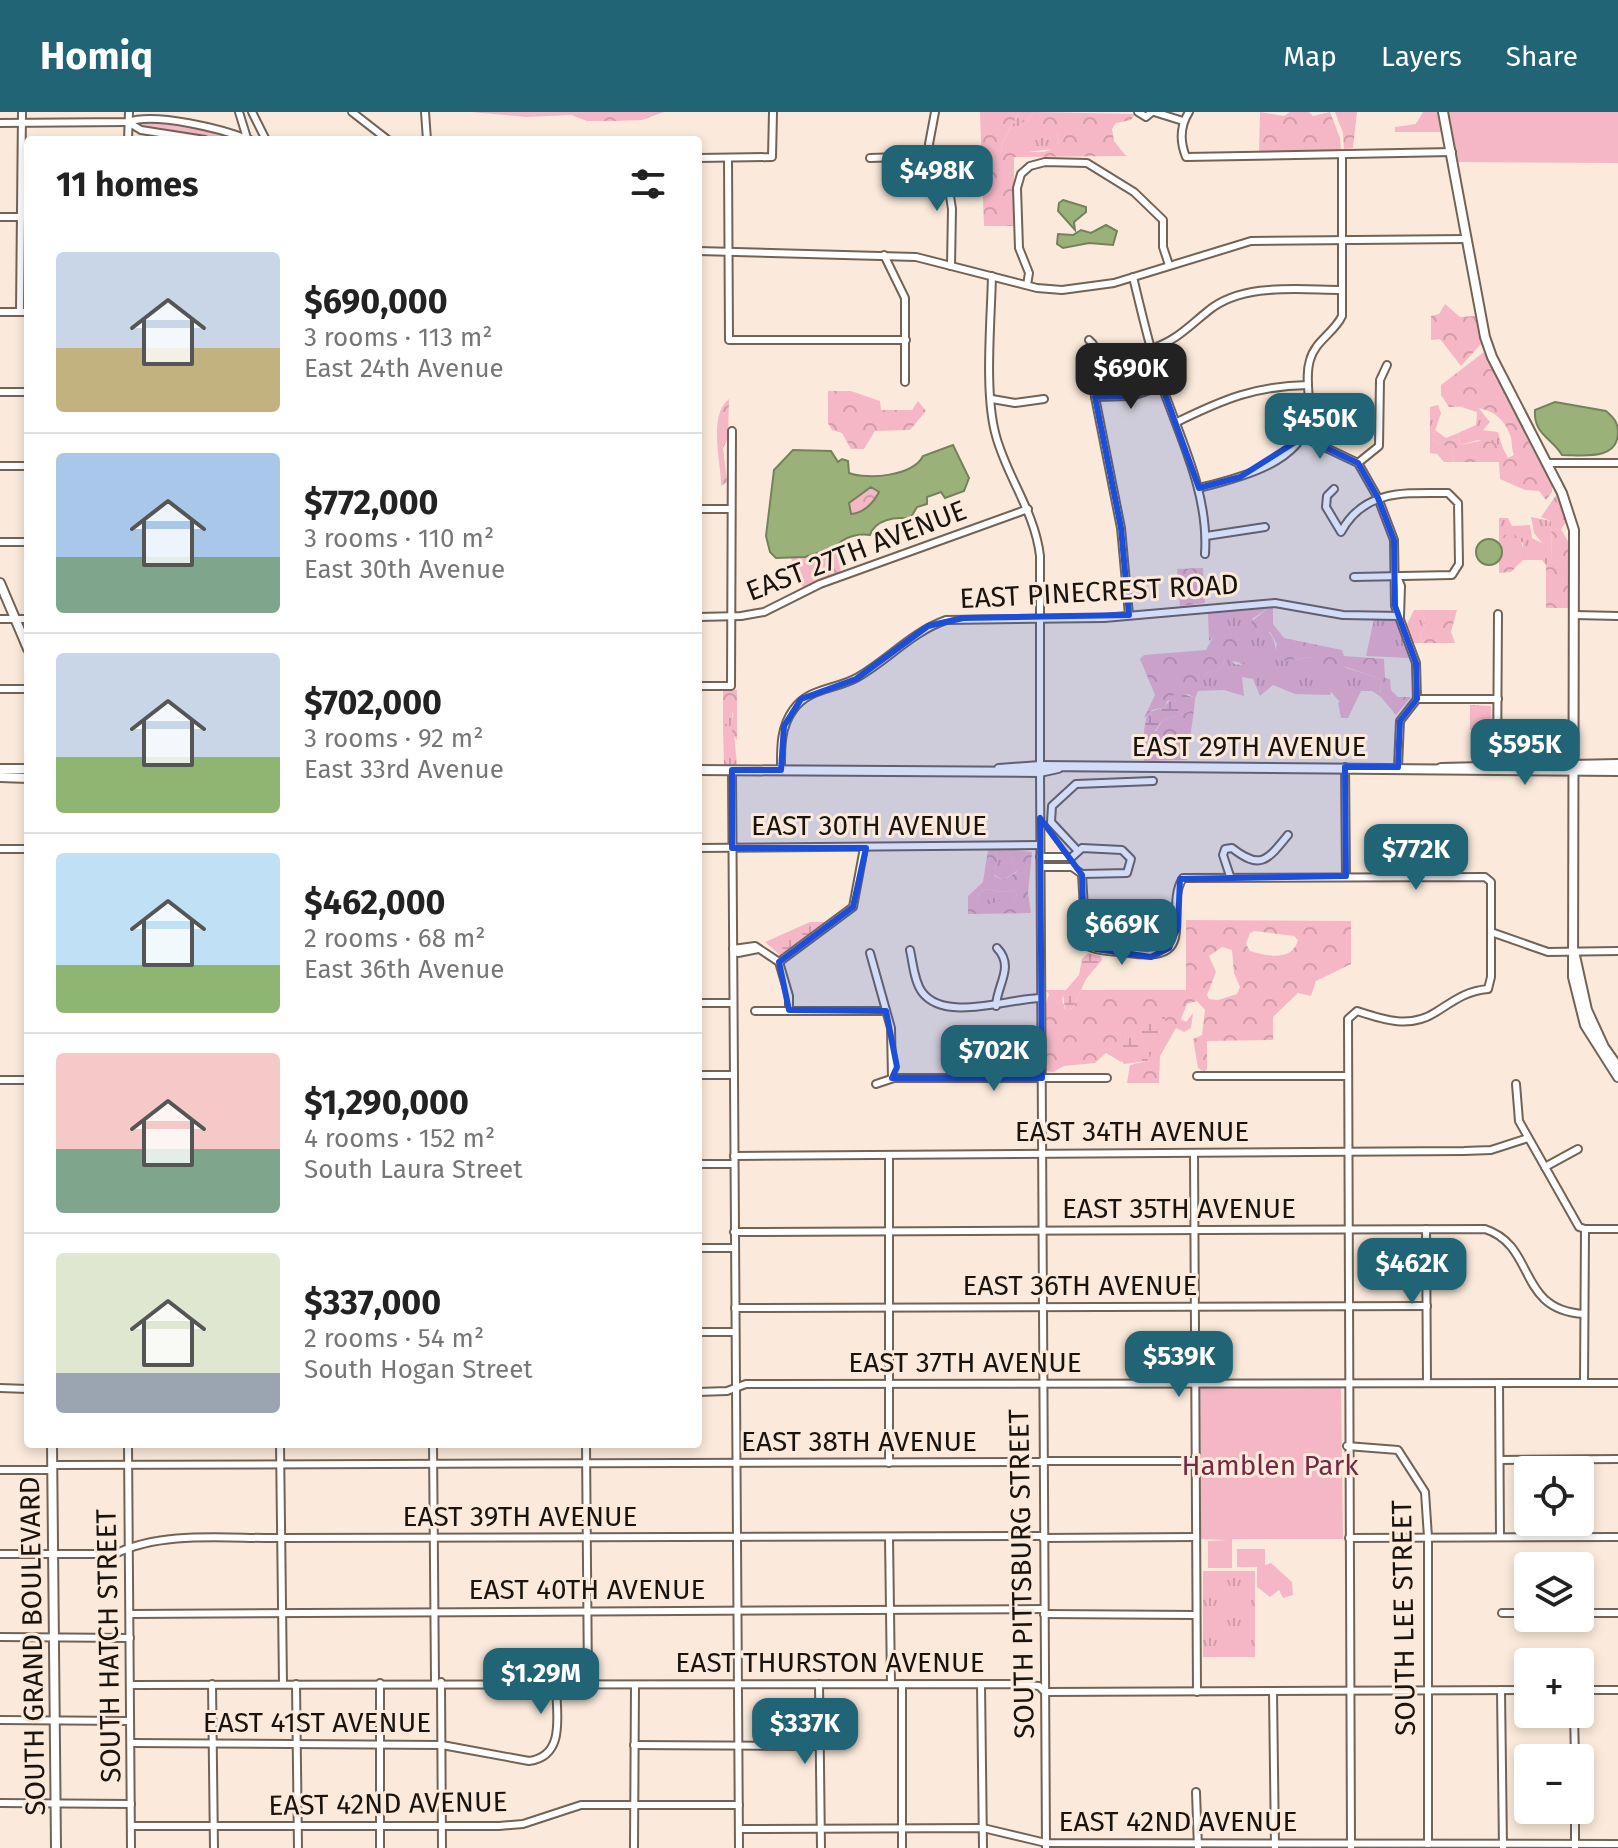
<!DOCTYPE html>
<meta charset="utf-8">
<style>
:root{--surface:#fff;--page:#f6f6f6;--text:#222;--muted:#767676;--line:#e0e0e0;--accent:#206476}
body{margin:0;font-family:"Fira Sans",sans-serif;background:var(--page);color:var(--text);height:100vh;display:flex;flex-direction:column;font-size:30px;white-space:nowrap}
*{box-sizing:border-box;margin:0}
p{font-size:26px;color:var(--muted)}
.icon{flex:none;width:44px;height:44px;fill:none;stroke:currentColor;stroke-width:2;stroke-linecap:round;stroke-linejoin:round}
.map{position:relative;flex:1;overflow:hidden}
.sheet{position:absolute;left:24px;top:24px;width:678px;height:1312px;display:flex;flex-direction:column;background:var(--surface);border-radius:8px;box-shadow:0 4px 12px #0003}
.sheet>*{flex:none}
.buttons{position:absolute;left:1514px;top:1344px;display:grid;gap:16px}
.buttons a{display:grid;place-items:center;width:80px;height:80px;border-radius:8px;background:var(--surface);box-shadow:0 4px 12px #0003;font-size:40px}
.price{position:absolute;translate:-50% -68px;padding:0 18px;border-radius:16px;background:var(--accent);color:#fff;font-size:26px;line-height:52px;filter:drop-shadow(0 2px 4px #0008)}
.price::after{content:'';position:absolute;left:50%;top:48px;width:24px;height:18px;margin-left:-12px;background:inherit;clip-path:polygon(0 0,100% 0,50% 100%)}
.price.on{background:#222;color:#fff}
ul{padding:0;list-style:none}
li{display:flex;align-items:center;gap:24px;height:200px;padding:0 32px}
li+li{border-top:2px solid var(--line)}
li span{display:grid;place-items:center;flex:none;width:224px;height:160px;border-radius:8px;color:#555}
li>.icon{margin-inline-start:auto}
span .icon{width:96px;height:96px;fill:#fffc;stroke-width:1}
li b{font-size:34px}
h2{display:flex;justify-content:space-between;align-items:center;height:96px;padding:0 32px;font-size:34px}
header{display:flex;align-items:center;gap:48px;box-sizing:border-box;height:112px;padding:0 40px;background:var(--accent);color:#fff}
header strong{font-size:38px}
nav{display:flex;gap:44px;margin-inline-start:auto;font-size:28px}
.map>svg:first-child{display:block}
</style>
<header>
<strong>Homiq</strong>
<nav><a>Map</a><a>Layers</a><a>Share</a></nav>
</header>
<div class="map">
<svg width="1618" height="1736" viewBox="0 0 1618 1736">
<defs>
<pattern id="grass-tufts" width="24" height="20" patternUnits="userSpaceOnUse" patternTransform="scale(2)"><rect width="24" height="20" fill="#f5b7c6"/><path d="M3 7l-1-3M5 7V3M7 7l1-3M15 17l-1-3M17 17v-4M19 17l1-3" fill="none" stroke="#d19ca9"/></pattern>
<pattern id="forest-crowns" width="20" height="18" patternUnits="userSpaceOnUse" patternTransform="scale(2)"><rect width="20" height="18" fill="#f5b7c6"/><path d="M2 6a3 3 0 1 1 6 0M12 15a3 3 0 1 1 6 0" fill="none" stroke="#d19ca9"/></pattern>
<pattern id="wetland-marsh" width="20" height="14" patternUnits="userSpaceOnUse" patternTransform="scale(2)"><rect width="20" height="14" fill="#f5b7c6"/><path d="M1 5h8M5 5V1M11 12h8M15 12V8" fill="none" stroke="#d19ca9"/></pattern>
</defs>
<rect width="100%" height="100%" fill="#fbeadb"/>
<g fill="url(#grass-tufts)">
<path d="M1019,0H1034L1018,16L1033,14L1057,21L1059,30L1054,37L1026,40L1014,35L1002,39L1001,34Z"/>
<path d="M1438,293L1441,301L1432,328L1450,334L1454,350H1444L1437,342L1430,341V295Z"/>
<path d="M1476,293L1490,310L1483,318L1498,320L1502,334L1478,328L1460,333L1458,321L1476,313L1477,300L1461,295Z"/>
<path d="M1531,405L1551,409L1552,448L1546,453L1542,448H1523V431L1509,421L1499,425V406H1508L1512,414L1530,413L1532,426L1542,431L1534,421Z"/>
<path d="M1268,496L1252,507C1266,517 1278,524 1275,543L1283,549L1314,545L1380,567L1381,585L1372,579H1361L1348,606H1341L1338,591L1340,590L1331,580L1330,583L1295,582L1273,573L1260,584L1253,567L1242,565L1244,584L1224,578L1196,579L1206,561L1221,557L1225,547L1231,546L1234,552L1242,553L1213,525L1209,529L1208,501Z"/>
<path d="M1414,498H1421L1426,511L1420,524L1423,531H1413L1407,512Z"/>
<path d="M1374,507L1397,508L1409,546L1366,544Z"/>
<path d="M1470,593L1491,594L1492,618H1470Z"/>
<path d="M732,600L737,653H724L723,615Z"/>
<path d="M1009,737L1017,759L1003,768L994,763L998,748L995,738Z"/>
<path d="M986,777L1001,780L1014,778L1017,783L1013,790L982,794L977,789L979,781Z"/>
<path d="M1255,1459V1545H1203V1459Z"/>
</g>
<g fill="url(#forest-crowns)" fill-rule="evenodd">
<path d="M471,0H664L642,8L613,9H587L571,3L526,5Z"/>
<path d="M980,0H1019L1001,34L1002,39L1014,34C1029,41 1049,45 1059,30L1057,21H1041L1033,14L1020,23L1018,16L1034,0L1135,2L1131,8L1116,11L1112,17L1114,29L1126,44L1014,45V114H984Z"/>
<path d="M1260,0L1284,4L1290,0H1309L1313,4L1330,0L1340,26L1341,39H1259Z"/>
<path d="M1335,0H1357L1353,36L1344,37L1343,21Z"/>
<path d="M1423,0H1438L1443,20H1395V15L1416,12Z"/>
<path d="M1445,192L1460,205L1475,204L1481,232L1461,254L1440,227L1431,228V204L1439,202Z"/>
<path d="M1484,240L1552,373V380L1546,388L1539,379L1525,378L1500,367L1499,350H1454L1450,335L1432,328L1435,318L1446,326L1458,321L1460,333L1484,328L1502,334L1508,346L1514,343C1511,337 1513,329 1510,323C1500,294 1474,294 1449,295L1441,283V273Z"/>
<path d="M828,279H851L880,289L881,298H912L918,289L926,299L910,318L875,319L864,337H851L842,321L832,318L828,311Z"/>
<path d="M729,287L728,326L723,336L727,370L721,374C722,353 707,304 729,287Z"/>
<path d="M871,375L877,376L879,381C873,392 864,401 851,402L849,391Z"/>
<path d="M1559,379L1567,409L1561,417L1569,431V496H1546V453L1552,448L1551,409L1541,405Z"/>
<path d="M1509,421C1523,425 1524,435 1523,448L1511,460L1499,461V425Z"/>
<path d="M836,435L841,460L803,476L791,446Z"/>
<path d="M1203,456L1205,491L1180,494L1177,457Z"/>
<path d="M1268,496H1273V512L1284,526L1342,538L1344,544L1384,547L1385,566L1390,567L1391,578L1398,585H1411L1396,603L1381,585L1380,567L1346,555L1332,561L1314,545L1283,549L1274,543L1277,532L1270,520L1255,519L1251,510Z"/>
<path d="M1421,498H1457L1451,520L1455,531H1423L1420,524L1426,511Z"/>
<path d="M1213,525H1230L1240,531L1239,543L1245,552L1225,547L1221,557L1206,561L1195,586L1188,582L1167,589L1165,595L1152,598L1144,606L1155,583L1140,547L1144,543L1206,538Z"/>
<path d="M723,578H737V628L732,622L733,600L723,615Z"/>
<path d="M1194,598L1187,648L1144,649V619H1156L1163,608Z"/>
<path d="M1009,737L1032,740L1028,781L1031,801L968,802V784L983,770L988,738H995L998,748L994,764L1003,768L1017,760ZM986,777L1001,780L1014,778L1017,783L1013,790L1002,788L983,794L977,789L979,781Z"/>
<path d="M1186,808L1351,809V852L1316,869L1311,884L1298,881L1273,905V928L1207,929V957L1204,960L1198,956L1193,927L1202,923L1205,898L1197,889L1187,892L1181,907L1186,910L1193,901L1191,916L1184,920L1176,916L1160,944L1159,971H1127L1130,953L1147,949L1126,922L1121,950L1106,941L1095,951L1064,954L1053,960L1046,959L1045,894L1049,882L1045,878H1065L1062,888L1065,898L1073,896L1081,878H1186ZM1255,819L1294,824L1298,828C1292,850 1267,844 1250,839L1246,832L1250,821ZM1222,835L1232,838L1234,861L1240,875L1237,882L1218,888L1209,887L1207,883L1216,860L1209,844Z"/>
</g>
<g fill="url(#wetland-marsh)">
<path d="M1183,582L1195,586L1194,598L1163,608L1153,621L1144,619L1147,601L1165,595L1173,583Z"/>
<path d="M810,810H825L781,844L765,830Z"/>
<path d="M1088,841L1101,844L1102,848L1086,867L1073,896L1065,898L1063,881L1079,863L1082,847Z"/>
<path d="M1151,904H1165L1166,918L1147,949L1124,952L1120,947L1126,922Z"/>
</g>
<g fill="#f5b7c6">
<path d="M1448,0H1618V51L1457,50Z"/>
<path d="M138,8L203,17L238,28H211L137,15Z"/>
<path d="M1201,1274L1341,1275L1343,1427H1232V1456H1208V1429L1227,1428L1199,1427L1197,1277Z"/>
<path d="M1237,1437H1265V1453L1271,1451L1292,1470L1293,1483L1283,1486L1279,1478L1270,1485L1257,1475V1455H1237Z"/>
</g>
<g fill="#9bb17a" stroke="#74825a" stroke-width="2" fill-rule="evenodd">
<path d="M1063,88L1086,95V100L1074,110L1075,118L1058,99L1059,91Z"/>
<path d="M1106,113L1117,119L1113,133L1089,131L1063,136L1057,132L1058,122L1073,123L1081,118L1091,121Z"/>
<path d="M1555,290L1606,299C1613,305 1618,310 1618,320C1618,349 1583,343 1562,343C1552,326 1533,322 1535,298Z"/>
<path d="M953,333L969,366L964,379L945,386L941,380L927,385V392L917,395L910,407C895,404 875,408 870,423C858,421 843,425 836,435L805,445L776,446L770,440L766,424L774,358L793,338L831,339L838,350L842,347L848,349L849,361C868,368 913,364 923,344ZM871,375L879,380C873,392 863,401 851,402L849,391Z"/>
<circle cx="1489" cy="440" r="13"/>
</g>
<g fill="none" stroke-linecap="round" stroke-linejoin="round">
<defs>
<g id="minor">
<path d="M239,0L247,26"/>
<path d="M252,0L266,28"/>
<path d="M352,0L388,28"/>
<path d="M425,0L427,28"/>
<path d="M935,0L929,32L931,44L948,71L952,97L951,154"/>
<path d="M1138,0L1146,5L1152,0"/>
<path d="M1154,0L1183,9"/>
<path d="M1189,0C1180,14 1180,30 1186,45L1452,40"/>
<path d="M128,10L141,18L205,28"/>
<path d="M0,11L128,10C155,0 223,17 250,28"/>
<path d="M128,28L129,0"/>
<path d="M698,46L772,45L773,0"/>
<path d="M728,46L729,228H906"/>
<path d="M870,46L931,44"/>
<path d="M0,105H28"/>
<path d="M698,139L916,145L1037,176L1062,178L1114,171L1251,129L1467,127"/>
<path d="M884,143L905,186V270"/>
<path d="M992,164C991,210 984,282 996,324C1007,365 1035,400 1040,444V654"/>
<path d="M1133,165C1142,202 1150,238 1162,274C1181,328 1209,383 1205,442"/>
<path d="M1027,173L1029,161L1019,136L1017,76L1021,62L1030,54L1045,50L1087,51L1134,80L1163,108V135L1169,153"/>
<path d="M0,200H28"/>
<path d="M20,200L22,0"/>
<path d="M1089,228L1093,232L1095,285L1121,416L1129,503"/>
<path d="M1151,237C1177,228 1188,215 1208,199C1243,170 1300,178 1342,178"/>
<path d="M0,280H28"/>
<path d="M1095,285L1132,284L1162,274"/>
<path d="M992,287L1015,291L1044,287"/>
<path d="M1177,310C1224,287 1255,274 1308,273"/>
<path d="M1303,325L1358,351L1378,386L1394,428L1395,494L1416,551L1417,587L1400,609L1398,655"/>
<path d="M1358,351L1379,334L1380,268L1387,253"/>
<path d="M1547,351H1618"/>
<path d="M0,354H28"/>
<path d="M1199,376C1235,367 1300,352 1308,309C1312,289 1304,267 1310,248C1315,229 1334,221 1342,204V44"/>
<path d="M1334,377L1327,384L1326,395L1341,420C1364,377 1405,381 1448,381L1458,391L1459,452L1452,463L1354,465"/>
<path d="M698,397H730"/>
<path d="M1206,424L1265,415"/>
<path d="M0,430H28"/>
<path d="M1397,465L1401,474L1400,504"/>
<path d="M1575,503L1618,504"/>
<path d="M698,505L741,504L764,500L820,472L1028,397"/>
<path d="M0,507H28"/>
<path d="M698,574H731L732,319"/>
<path d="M0,577H28"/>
<path d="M1417,587H1498"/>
<path d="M1345,655L1346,764"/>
<path d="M732,658L739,1736"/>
<path d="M781,658C781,637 780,616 793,598C809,575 836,578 858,565C889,547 912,520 946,508L1104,506L1275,491L1343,503L1400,504"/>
<path d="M1497,658L1498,502"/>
<path d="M1040,660L1046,1736"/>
<path d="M698,736L1040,733"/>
<path d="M0,737H28"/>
<path d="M1077,738L1051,710L1052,694L1076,672L1153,669"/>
<path d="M1040,745H1072L1082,736L1122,738L1131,747L1127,761L1082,762L1072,755H1041"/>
<path d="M1082,762L1086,833C1097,840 1116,839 1129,841C1203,853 1162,798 1183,766L1485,765L1491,770V865L1488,877C1466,879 1455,888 1436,900C1410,917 1384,908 1357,899L1348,907L1351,1736"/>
<path d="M1230,764L1223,743L1225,737L1232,736C1260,758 1267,749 1288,723"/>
<path d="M1491,820L1548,840L1618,839"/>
<path d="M733,837L755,834L779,850L789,884V898"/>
<path d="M736,837L738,841L758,837"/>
<path d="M910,838C913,851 914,869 922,880C945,911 1010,886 1041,886"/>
<path d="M870,841L891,916L892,966"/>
<path d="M779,850L853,795L864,736"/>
<path d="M698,891H733"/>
<path d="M996,894C997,872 1015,855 997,836"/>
<path d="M755,899H886"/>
<path d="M698,963H734"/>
<path d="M1197,964H1346"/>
<path d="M0,968H28"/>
<path d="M876,972L894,966H1107"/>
<path d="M1516,972L1519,1009L1579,1115L1585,1117L1584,1271"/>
<path d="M1194,1041L1197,1580"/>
<path d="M889,1043V1351"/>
<path d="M734,1044L1464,1039L1491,1038L1528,1026"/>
<path d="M698,1052H734"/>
<path d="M1545,1055L1578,1037"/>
<path d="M1426,1117L1427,1271"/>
<path d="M1585,1117H1618"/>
<path d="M734,1120L1485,1117C1537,1134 1516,1198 1584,1202"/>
<path d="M698,1136H734"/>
<path d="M735,1196L1427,1194"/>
<path d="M698,1220H735"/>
<path d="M1499,1271L1500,1425"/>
<path d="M0,1276L28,1277"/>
<path d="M698,1280L727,1279L746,1272L1618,1271"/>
<path d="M128,1332L131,1736"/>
<path d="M280,1332L283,1572"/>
<path d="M433,1332L435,1570"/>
<path d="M586,1332L588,1572"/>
<path d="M1347,1334L1398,1338L1425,1380L1428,1425V1732"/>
<path d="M1500,1348L1618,1347"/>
<path d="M1042,1349H1195"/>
<path d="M52,1353L1042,1350"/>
<path d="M0,1358H52"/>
<path d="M889,1425L891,1572"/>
<path d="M1043,1426L1196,1425"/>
<path d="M1349,1426L1618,1425"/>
<path d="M0,1442H115C163,1418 229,1427 282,1426L1043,1424"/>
<path d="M1502,1501H1528"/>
<path d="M1580,1501H1618"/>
<path d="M130,1502L1044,1497"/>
<path d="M1044,1502L1196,1503"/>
<path d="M0,1525L130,1526"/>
<path d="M441,1570L442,1736"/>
<path d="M380,1571V1736"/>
<path d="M212,1572L214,1736"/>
<path d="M296,1572L298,1736"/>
<path d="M819,1572L821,1736"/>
<path d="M902,1572V1736"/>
<path d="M981,1572L983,1736"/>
<path d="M130,1573L1012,1572L1039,1574L1045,1580L1528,1578"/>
<path d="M1501,1578L1503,1736"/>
<path d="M1580,1578H1618"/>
<path d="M1273,1579L1275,1736"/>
<path d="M1574,1602L1575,1646"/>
<path d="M0,1608L130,1609"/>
<path d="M131,1631L442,1633L529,1649C567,1644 556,1600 556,1572"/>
<path d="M634,1633L819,1634"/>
<path d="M1196,1680L1198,1736"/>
<path d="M0,1691L131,1692"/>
<path d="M1575,1698V1736"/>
<path d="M131,1714H499L523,1712L581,1693H739"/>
<path d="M739,1717L983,1716L1046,1731L1618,1732"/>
<path d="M634,1736L635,1573"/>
</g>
<g id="major">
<path d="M1443,0L1485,225L1492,245L1562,381L1574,418L1573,865L1585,913L1618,965"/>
<path d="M0,471L28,537"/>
<path d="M1441,656L1618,652"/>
<path d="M0,657H28"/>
<path d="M999,657L1040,654L1618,659"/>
<path d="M698,658L1040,660L1058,656"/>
<path d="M0,665L28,666"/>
<path d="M1574,839L1587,898L1604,935L1618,955"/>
<path d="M52,1332L56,1736"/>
</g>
</defs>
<use href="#minor" stroke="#726357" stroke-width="10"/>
<use href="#major" stroke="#726357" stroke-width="12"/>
<use href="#minor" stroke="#fff" stroke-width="6"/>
<use href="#major" stroke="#fff" stroke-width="8"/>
</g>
<path fill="#1d4ed8" fill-opacity="0.2" stroke="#1d4ed8" stroke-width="6" stroke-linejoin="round" d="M1162,274L1199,376L1240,365L1303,325L1358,351L1378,386L1394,428L1395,494L1416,551L1417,587L1400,609L1398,655H1345L1346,764L1180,767L1178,815L1169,836L1151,845L1096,837L1084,828L1082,763L1040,706L1042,966H892L897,955L886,899L789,898L779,850L853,795L866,736H732V658H781L784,614L801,587L856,567L928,514L963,506L1129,503L1121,416L1095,285L1132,284Z"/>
<g text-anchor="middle" stroke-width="6" stroke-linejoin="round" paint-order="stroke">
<g font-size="28" fill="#19140f" stroke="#fbeadb">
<text transform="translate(856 438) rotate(-21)" y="10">EAST 27TH AVENUE</text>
<text transform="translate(1099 479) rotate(-3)" y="10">EAST PINECREST ROAD</text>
<text x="1249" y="644">EAST 29TH AVENUE</text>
<text x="869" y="723">EAST 30TH AVENUE</text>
<text x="1132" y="1029">EAST 34TH AVENUE</text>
<text x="1179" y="1106">EAST 35TH AVENUE</text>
<text x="1080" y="1183">EAST 36TH AVENUE</text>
<text x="965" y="1260">EAST 37TH AVENUE</text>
<text x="859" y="1339">EAST 38TH AVENUE</text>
<text x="520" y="1414">EAST 39TH AVENUE</text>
<text transform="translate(1021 1462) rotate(-91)" y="10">SOUTH PITTSBURG STREET</text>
<text x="587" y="1487">EAST 40TH AVENUE</text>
<text transform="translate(1403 1506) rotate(-91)" y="10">SOUTH LEE STREET</text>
<text transform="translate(32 1534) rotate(-91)" y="10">SOUTH GRAND BOULEVARD</text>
<text transform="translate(108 1534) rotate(-91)" y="10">SOUTH HATCH STREET</text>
<text x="830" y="1560">EAST THURSTON AVENUE</text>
<text x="317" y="1620">EAST 41ST AVENUE</text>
<text transform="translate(388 1691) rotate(-1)" y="10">EAST 42ND AVENUE</text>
<text x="1178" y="1719">EAST 42ND AVENUE</text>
</g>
<g font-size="28" fill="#752944" stroke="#fbeadb">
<text x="1270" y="1363">Hamblen Park</text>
</g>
</g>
</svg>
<div class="buttons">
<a><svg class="icon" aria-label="locate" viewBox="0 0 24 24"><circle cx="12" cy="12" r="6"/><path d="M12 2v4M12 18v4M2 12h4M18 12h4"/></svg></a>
<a><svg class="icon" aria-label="layers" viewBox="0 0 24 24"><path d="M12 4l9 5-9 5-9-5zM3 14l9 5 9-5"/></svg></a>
<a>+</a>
<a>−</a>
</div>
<b class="price" style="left:937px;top:101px">$498K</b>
<b class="price on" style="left:1131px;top:299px">$690K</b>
<b class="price" style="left:1320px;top:349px">$450K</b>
<b class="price" style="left:1525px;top:675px">$595K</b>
<b class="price" style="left:1416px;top:780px">$772K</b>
<b class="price" style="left:1122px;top:855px">$669K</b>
<b class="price" style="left:994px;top:981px">$702K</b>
<b class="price" style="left:1412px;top:1194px">$462K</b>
<b class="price" style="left:1179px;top:1287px">$539K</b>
<b class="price" style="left:541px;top:1604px">$1.29M</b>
<b class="price" style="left:805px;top:1654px">$337K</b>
<section class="sheet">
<h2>11 homes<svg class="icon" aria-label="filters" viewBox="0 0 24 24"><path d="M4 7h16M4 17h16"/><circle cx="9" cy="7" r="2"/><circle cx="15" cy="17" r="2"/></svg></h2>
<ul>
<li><span style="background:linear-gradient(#c9d6e8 60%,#c2b280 0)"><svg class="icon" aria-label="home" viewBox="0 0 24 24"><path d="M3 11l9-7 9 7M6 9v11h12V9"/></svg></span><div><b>$690,000</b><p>3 rooms · 113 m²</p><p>East 24th Avenue</p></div></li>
<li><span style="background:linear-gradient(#a9c7e8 65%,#7fa58c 0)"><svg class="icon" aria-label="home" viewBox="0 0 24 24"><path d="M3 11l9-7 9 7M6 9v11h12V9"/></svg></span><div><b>$772,000</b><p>3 rooms · 110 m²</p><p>East 30th Avenue</p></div></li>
<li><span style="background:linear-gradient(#c9d6e8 65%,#8fb573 0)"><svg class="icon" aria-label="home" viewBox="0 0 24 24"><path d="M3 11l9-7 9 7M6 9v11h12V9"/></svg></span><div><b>$702,000</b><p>3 rooms · 92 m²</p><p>East 33rd Avenue</p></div></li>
<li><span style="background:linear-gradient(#bfe0f5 70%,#8fb573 0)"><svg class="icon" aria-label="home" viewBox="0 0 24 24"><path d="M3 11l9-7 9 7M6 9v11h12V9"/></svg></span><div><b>$462,000</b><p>2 rooms · 68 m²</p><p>East 36th Avenue</p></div></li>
<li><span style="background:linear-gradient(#f6c9c9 60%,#7fa58c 0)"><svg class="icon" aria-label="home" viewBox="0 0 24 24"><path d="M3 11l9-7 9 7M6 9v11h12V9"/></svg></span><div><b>$1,290,000</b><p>4 rooms · 152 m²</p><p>South Laura Street</p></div></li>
<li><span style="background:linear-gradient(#dfe7d0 75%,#9aa5b1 0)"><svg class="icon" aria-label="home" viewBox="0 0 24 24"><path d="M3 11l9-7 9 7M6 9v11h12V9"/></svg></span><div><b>$337,000</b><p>2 rooms · 54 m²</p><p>South Hogan Street</p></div></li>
</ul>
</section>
</div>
